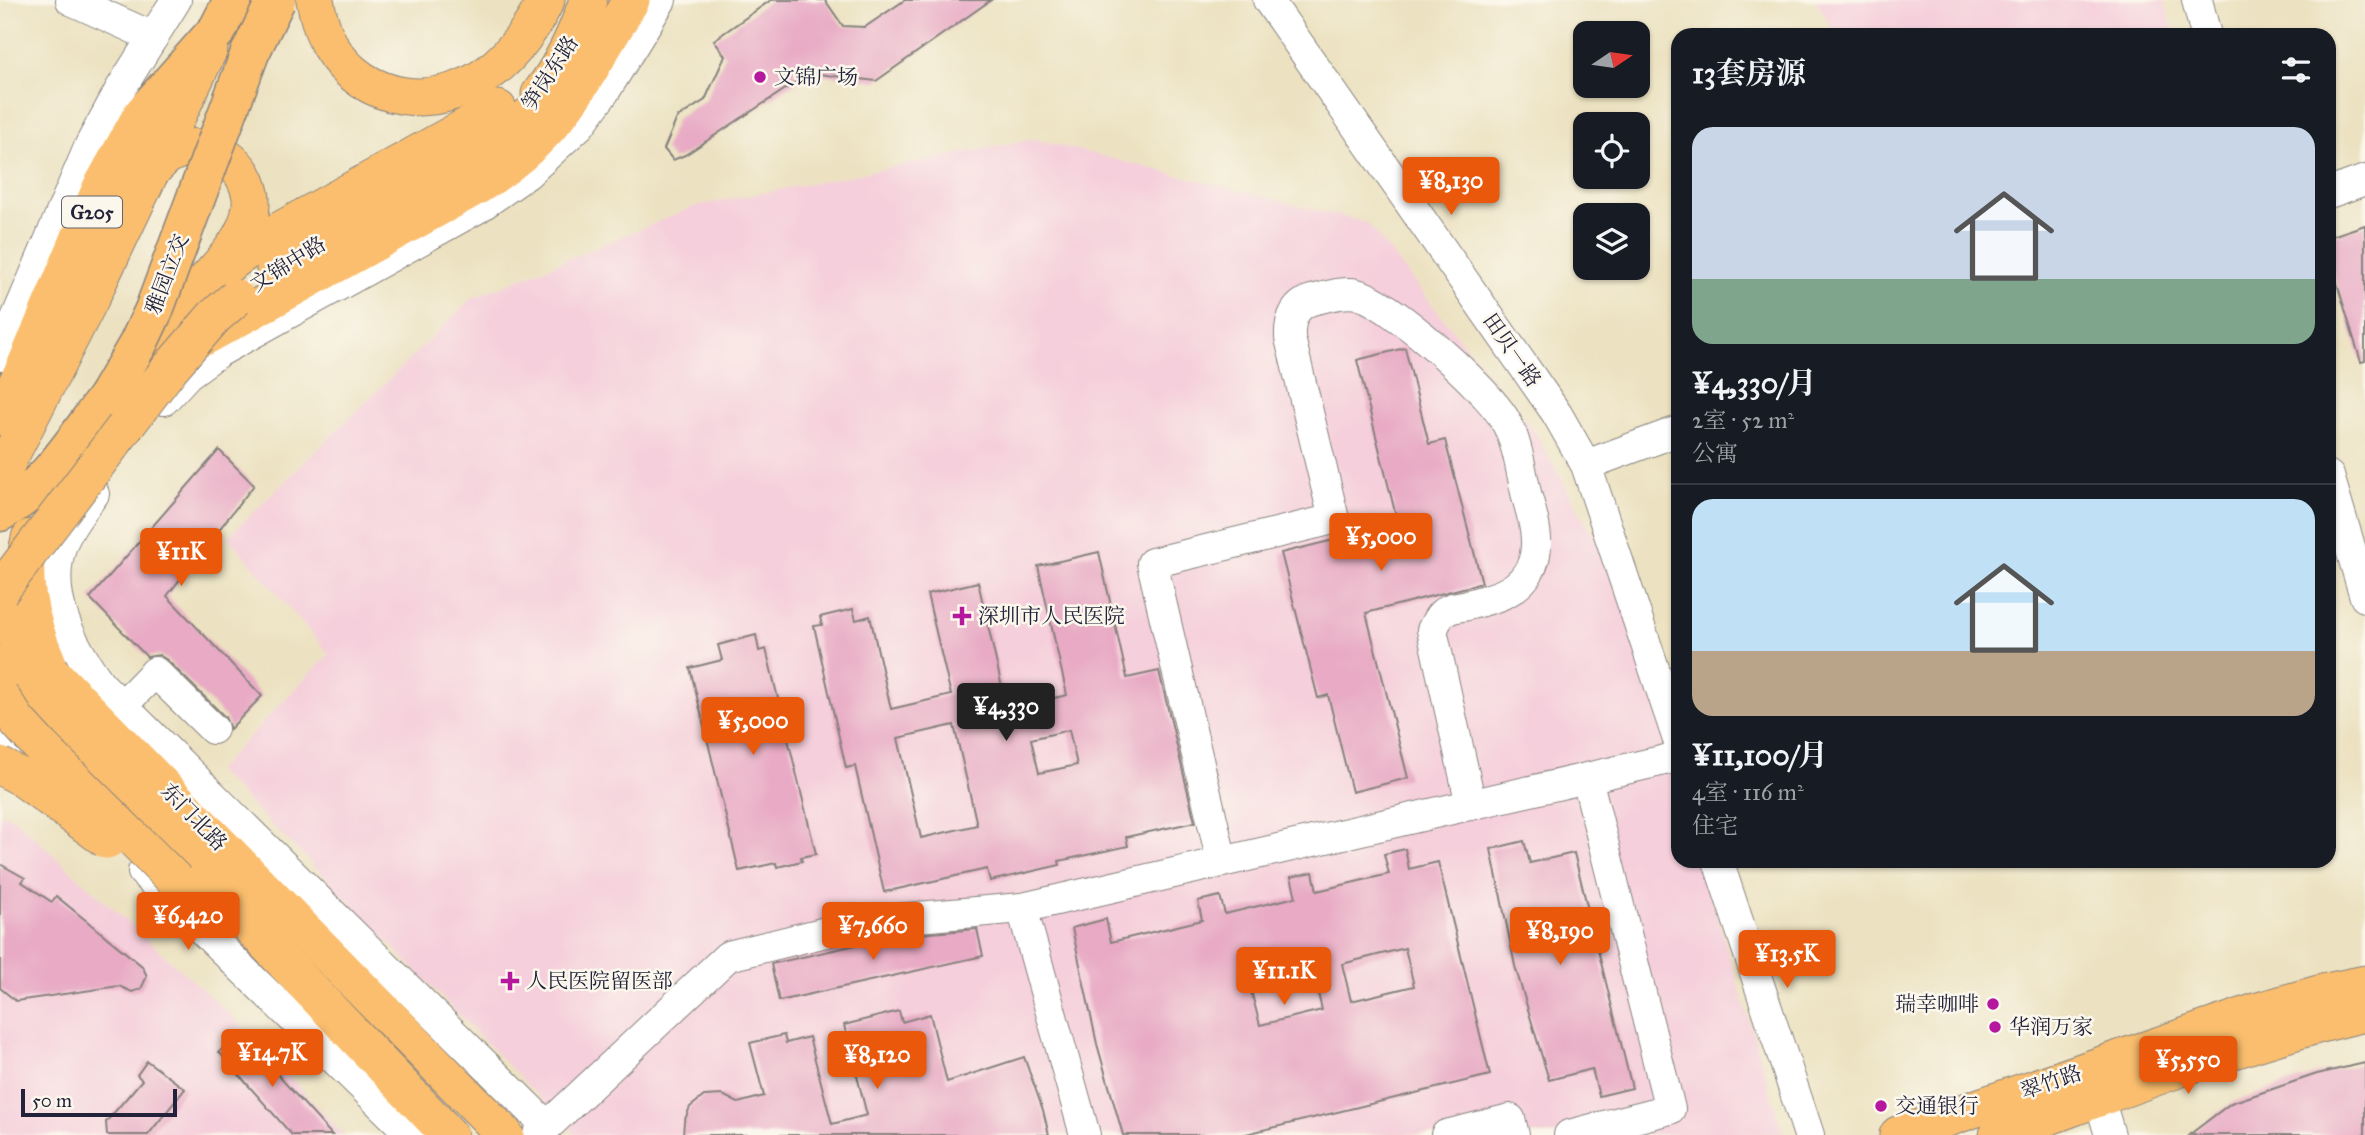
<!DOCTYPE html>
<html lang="zh">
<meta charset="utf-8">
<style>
:root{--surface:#171b24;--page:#242831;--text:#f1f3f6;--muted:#9ea1a6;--line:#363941;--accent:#ea580c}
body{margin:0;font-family:"IM FELL Great Primer","Noto Serif SC",serif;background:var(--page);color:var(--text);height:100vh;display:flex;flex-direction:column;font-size:26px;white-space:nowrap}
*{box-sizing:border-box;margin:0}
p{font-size:23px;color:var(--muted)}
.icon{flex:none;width:38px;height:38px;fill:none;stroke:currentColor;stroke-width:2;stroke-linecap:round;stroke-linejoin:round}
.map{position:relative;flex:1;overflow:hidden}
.panel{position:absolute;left:1671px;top:28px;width:665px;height:840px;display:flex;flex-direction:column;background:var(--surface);border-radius:21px;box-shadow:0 2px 5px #0004}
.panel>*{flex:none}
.needle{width:46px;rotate:77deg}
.controls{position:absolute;left:1573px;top:21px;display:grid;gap:14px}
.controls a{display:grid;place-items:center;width:77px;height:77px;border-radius:14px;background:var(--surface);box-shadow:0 2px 5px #0004;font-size:35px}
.scale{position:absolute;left:21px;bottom:18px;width:156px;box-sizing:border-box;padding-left:7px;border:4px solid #22223b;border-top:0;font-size:19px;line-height:24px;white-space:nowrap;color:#22223b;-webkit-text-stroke:5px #fbf7ec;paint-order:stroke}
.price{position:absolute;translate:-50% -60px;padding:0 16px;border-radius:7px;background:var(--accent);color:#fff;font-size:23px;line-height:46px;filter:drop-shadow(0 2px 4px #0008)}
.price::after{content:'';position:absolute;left:50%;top:42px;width:21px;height:16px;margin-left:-10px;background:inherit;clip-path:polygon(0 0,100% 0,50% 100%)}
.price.active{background:#222;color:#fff}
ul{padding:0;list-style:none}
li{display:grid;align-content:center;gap:14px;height:371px;padding:0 21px}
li+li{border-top:2px solid var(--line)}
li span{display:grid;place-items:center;height:217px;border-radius:21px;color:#555}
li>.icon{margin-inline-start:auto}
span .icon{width:126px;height:126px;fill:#fffc;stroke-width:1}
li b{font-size:30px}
h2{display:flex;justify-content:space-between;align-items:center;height:84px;padding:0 21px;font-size:30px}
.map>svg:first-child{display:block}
</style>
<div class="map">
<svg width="2365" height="1135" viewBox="0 0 2365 1135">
<rect width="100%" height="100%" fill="#fbf7ec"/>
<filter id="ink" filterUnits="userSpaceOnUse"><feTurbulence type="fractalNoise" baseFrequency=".0143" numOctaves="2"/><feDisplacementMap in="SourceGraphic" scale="14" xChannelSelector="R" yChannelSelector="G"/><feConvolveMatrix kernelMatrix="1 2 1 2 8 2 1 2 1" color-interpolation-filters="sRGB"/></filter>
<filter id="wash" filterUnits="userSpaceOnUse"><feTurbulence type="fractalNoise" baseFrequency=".00686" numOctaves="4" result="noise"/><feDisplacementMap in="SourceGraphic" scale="28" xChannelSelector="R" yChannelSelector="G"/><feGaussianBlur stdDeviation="1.57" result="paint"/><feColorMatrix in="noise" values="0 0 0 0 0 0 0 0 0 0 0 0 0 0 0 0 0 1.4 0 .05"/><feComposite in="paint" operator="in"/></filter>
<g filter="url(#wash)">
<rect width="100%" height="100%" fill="#ece2c1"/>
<g fill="#f5cfdb">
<path d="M1816,0H2164L2175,35H1836Z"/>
<path d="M1034,139L1367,223L1536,434L1617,578L1678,784V861H1701L1783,1134L576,1135L308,860L216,771L329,654L228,537L471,299L696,206Z"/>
<path d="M0,814L12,817L238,1022L344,1135H0Z"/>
</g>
<g id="blocks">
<g fill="#e8aac4" fill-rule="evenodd">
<path d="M771,0H825L843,26L865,27L905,0H991L876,81L810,73L685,155L673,160L664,149L677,118L705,100L725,56L714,40Z"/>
<path d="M2365,225V361L2361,362L2329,257V237Z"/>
<path d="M1405,348L1429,444L1445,440L1482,583L1366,613L1408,778L1352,792L1328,695L1318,698L1281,553L1398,524L1357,360Z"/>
<path d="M219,450L254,485L167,596L262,696L230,729L225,717L167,660L159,655L147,657L90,598Z"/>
<path d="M1099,552L1127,678L1159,671L1195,822L1126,837L1128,846L1059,861L1060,865L990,881L987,869L884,892L855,766L846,768L814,626L822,625L820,617L853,609L856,620L870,616L891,709L951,695L927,594L978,582L1007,709L1067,695L1038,566ZM954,725L977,825L921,838L898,738ZM1069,730L1077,765L1039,773L1031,739Z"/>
<path d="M756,635L759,651L766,649L816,854L801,857L802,861L777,867L776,863L739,871L690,668L722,660L718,645Z"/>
<path d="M1524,841L1530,863L1574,853L1632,1088L1599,1096L1592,1069L1549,1080L1515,966L1491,849Z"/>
<path d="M1405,849L1409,869L1438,862L1490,1075L1242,1135H1123L1097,1044L1072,928L1106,919L1111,942L1202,920L1198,901L1220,896L1225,914L1296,897L1291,877L1313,872L1317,891L1389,874L1384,854ZM1405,948L1414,986L1351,1001L1342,964ZM1313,972L1322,1010L1260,1025L1250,987Z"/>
<path d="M0,864L25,878L22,882L52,902L56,896L142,966L147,976L141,989L132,992L119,986L16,1001L0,988Z"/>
<path d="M977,929L983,956L779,1001L771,964L896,936Z"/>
<path d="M899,1011L902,1022L930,1014L947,1082L1024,1057L1043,1110L1049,1135H683L684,1122L690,1107L704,1096L723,1095L738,1103L764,1096L750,1043L784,1035L786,1043L809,1037L832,1124L867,1115L844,1025Z"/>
<path d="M240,1033L332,1135H292L219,1052Z"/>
<path d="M147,1061L185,1089L148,1135H107L106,1122L142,1080L137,1075Z"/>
<path d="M2365,1063V1135H2189L2231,1103L2317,1074Z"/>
</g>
</g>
</g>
<g filter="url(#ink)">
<use href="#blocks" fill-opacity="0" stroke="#87827e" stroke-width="2"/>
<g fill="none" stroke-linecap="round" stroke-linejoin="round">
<defs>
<g id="minor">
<path d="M71,0L153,37"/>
<path d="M1268,0L1557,414L1586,465L1678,740"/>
<path d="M2197,0L2206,35"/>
<path d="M2329,193L2365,180"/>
<path d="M0,356L90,145L121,88L176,0"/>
<path d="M164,400L188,374L217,353L478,208L527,174L580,125L605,91L661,0"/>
<path d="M1586,465L1678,431"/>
<path d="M2329,476L2365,597"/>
<path d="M94,494C83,509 69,526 62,544C44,596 72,645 101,685L547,1126"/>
<path d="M109,719L155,672L213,729"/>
<path d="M0,732L50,781"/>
<path d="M1718,861L1809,1135"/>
<path d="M1222,862L1152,563L1334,519L1290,338C1289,319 1295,303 1316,299C1329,296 1344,291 1357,294C1391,302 1488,390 1505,420C1518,443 1521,472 1527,497C1533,518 1541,543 1532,565C1520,594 1491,599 1463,606C1456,607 1449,608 1443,613C1438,616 1435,625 1432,630L1471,805"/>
<path d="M143,872L412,1135"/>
<path d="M1022,908L1085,1135"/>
<path d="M2099,1098L2110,1135"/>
<path d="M538,1135L728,956L871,921L1022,908L1678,757"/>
<path d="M1446,1135L1510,1119L1514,1135"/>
<path d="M1569,1135L1670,1109L1587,778"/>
</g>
<g id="major">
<path d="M315,0C318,16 322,32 330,46C364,104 439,112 490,72C513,54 533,27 546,0"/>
<path d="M540,94C562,66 577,33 588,0"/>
<path d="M230,263L261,241L498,109"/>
<path d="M275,270L498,138L550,101L597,57L631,0"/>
<path d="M204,337L479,185C535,149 564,115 597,57"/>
<path d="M139,373C152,352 165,330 180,310C203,280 249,244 251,205C252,194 248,184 243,175C226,148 191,138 164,158C159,163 154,168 149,173"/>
<path d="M0,476L91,297L209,49"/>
<path d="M30,538C19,579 30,622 47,661"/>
<path d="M0,620L505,1135"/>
<path d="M0,664L449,1135"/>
<path d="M1898,1135L2262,1010L2326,992L2365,984"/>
<path d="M1998,1135C2119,1091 2239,1042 2365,1013"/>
</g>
<g id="highway">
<path d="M0,416L24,371L101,189L142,115L218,29L233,0"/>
<path d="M0,512C47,488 76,438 107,397"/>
</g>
</defs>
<use href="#minor" stroke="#87827e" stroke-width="32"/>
<use href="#major" stroke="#87827e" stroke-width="39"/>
<use href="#highway" stroke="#87827e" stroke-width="41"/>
<use href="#minor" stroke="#fff" stroke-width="30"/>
<use href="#major" stroke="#fabe6e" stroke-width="37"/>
<use href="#highway" stroke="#fabe6e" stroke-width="38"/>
<defs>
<g id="major-bridge">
<path d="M0,591L170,368L214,317L236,298"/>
<path d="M0,696L18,722L41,747L177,882"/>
<path d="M0,766L21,777L107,840"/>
</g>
<path id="highway-bridge" d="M107,397L138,344L154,310L250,53L276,0"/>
</defs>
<use href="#major-bridge" stroke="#87827e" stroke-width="39" stroke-linecap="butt"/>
<use href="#highway-bridge" stroke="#87827e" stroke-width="41" stroke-linecap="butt"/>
<use href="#major-bridge" stroke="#fabe6e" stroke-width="37"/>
<use href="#highway-bridge" stroke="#fabe6e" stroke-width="38"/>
</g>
</g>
<g fill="#b5179e" stroke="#fbf7ec" stroke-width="2.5">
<circle cx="760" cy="77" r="7"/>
<path d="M958.5 605.5h7v7h7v7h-7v7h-7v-7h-7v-7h7z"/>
<path d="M506.5 970.5h7v7h7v7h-7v7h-7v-7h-7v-7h7z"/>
<circle cx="1993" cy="1004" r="7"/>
<circle cx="1995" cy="1027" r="7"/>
<circle cx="1881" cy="1106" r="7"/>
</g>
<g text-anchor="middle" stroke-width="5" stroke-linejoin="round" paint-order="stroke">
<rect fill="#fbf7ec" stroke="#636270" stroke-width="2" x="62" y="196.5" width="60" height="31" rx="5"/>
<g font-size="19" font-weight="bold" fill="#22223b">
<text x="92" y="219">G205</text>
</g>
<g font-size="21" fill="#22223b" stroke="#fbf7ec">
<text transform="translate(550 73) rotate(-57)" y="7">笋岗东路</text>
<text transform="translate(288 264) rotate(-32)" y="7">文锦中路</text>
<text transform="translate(167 274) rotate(-69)" y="7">雅园立交</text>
<text transform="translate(1512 350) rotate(55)" y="7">田贝一路</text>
<text transform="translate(194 817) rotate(46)" y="7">东门北路</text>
<text transform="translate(2051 1082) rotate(-19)" y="7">翠竹路</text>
</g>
<g font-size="21" fill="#22223b" stroke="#fbf7ec" text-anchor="start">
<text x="774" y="84">文锦广场</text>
<text x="978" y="623">深圳市人民医院</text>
<text x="526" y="988">人民医院留医部</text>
<text x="1979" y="1011" text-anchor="end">瑞幸咖啡</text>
<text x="2009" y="1034">华润万家</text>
<text x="1895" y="1113">交通银行</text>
</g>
</g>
</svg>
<div class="controls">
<a><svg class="needle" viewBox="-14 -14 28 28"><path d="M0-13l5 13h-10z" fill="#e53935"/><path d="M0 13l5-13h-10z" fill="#9ea1a6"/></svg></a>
<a><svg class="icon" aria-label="locate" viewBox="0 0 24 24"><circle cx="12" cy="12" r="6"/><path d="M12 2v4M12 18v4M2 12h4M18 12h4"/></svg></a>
<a><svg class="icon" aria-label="layers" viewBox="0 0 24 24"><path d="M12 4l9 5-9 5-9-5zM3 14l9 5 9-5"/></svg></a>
</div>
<div class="scale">50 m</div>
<b class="price" style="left:1451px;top:217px">¥8,130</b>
<b class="price" style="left:1381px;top:573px">¥5,000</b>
<b class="price" style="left:181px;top:588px">¥11K</b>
<b class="price active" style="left:1006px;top:743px">¥4,330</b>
<b class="price" style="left:753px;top:757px">¥5,000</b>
<b class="price" style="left:188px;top:952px">¥6,420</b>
<b class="price" style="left:873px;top:962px">¥7,660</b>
<b class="price" style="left:1560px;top:967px">¥8,190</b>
<b class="price" style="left:1787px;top:990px">¥13.5K</b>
<b class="price" style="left:1284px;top:1007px">¥11.1K</b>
<b class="price" style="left:272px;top:1089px">¥14.7K</b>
<b class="price" style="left:877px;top:1091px">¥8,120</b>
<b class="price" style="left:2188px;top:1096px">¥5,550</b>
<section class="panel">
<h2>13套房源<svg class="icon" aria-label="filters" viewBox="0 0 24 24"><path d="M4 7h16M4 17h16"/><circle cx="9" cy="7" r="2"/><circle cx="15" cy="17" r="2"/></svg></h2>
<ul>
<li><span style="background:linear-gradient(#c9d6e8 70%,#7fa58c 0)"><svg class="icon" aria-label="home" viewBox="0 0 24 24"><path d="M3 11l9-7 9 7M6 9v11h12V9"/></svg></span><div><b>¥4,330/月</b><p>2室 · 52 m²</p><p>公寓</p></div></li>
<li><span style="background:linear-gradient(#bfe0f5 70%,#b9a48a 0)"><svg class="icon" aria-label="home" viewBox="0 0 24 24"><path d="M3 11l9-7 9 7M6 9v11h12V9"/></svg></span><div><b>¥11,100/月</b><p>4室 · 116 m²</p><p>住宅</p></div></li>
</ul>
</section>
</div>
